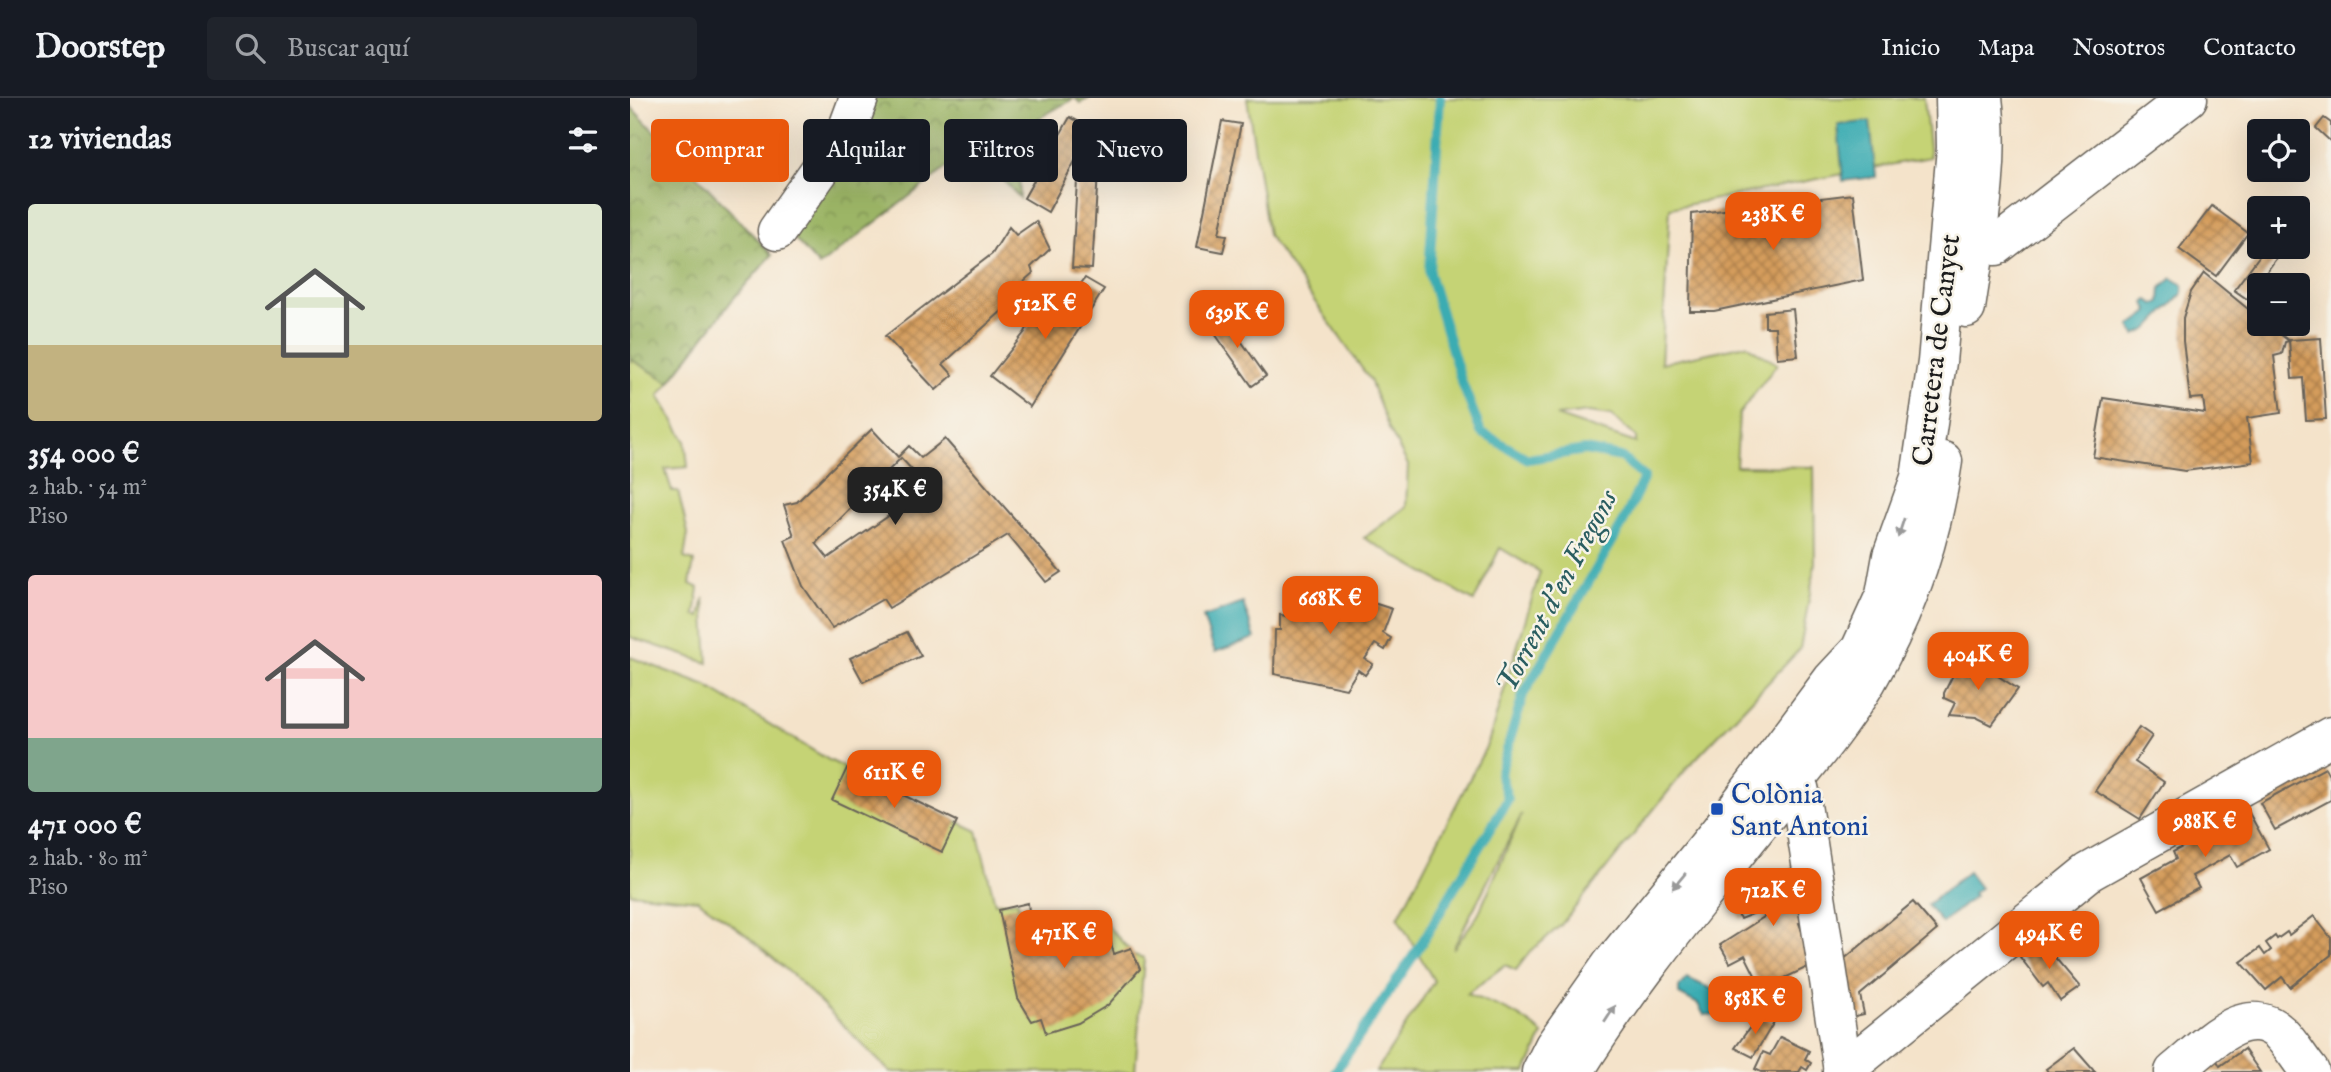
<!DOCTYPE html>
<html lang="es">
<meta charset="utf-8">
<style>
:root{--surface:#171b24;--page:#20242c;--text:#f1f3f6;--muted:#9ea1a6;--line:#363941;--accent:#ea580c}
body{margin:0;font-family:"IM FELL English",serif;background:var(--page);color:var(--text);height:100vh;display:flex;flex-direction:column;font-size:26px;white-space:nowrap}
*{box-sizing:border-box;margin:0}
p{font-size:23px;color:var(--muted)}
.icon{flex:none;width:38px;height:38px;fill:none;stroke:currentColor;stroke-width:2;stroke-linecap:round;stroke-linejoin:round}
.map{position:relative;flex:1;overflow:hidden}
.sheet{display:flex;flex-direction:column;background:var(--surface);width:630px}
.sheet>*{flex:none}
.hud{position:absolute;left:21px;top:21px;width:665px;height:63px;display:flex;gap:14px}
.buttons{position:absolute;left:1617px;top:21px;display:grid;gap:14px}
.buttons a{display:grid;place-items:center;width:63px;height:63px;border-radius:7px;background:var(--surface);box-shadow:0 7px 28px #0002;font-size:35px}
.price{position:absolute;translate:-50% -60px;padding:0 16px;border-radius:14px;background:var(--accent);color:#fff;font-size:23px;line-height:46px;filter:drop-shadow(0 2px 4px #0008)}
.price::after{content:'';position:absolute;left:50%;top:42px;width:21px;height:16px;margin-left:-10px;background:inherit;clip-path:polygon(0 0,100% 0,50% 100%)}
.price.on{background:#222;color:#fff}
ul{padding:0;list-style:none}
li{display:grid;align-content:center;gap:14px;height:371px;padding:0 28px}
li span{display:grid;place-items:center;height:217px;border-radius:7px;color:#555}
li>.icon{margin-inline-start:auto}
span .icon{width:126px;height:126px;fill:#fffc;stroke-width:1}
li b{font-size:30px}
h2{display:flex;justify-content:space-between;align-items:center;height:84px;padding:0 28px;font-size:30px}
.pill{padding:0 24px;border-radius:7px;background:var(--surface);box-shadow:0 7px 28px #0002;font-size:24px;line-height:63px}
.pill.on{background:var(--accent);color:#fff}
header{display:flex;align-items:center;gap:42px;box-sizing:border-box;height:98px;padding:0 35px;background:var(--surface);border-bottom:2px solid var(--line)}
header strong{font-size:33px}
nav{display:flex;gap:38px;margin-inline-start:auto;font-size:24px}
.search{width:490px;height:63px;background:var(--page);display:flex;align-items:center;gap:18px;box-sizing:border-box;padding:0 24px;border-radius:7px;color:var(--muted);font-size:26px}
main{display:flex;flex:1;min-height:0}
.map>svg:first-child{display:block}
</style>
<header>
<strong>Doorstep</strong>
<div class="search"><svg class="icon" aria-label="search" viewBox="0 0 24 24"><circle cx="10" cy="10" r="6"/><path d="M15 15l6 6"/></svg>Buscar aquí</div>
<nav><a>Inicio</a><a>Mapa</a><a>Nosotros</a><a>Contacto</a></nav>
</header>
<main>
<section class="sheet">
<h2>12 viviendas<svg class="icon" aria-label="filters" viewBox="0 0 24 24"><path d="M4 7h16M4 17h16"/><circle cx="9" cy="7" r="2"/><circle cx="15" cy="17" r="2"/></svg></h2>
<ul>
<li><span style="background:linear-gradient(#dfe7d0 65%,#c2b280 0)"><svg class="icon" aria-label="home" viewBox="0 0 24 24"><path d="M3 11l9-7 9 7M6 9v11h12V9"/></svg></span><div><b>354 000 €</b><p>2 hab. · 54 m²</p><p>Piso</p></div></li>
<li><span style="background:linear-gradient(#f6c9c9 75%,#7fa58c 0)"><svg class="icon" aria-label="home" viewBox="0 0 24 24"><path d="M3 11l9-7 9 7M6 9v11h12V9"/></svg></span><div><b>471 000 €</b><p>2 hab. · 80 m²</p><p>Piso</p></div></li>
</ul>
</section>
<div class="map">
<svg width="1701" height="974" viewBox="0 0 1701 974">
<defs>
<pattern id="forest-crowns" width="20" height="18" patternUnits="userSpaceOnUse" patternTransform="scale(1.75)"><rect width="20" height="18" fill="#9cb566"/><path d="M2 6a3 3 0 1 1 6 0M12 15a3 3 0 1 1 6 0" fill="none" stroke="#7e9253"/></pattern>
<pattern id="building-cross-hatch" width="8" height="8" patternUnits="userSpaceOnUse" patternTransform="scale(1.75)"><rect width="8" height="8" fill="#d49c5c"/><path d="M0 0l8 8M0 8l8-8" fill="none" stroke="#ab7e4b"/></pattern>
</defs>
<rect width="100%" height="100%" fill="#f7f3e8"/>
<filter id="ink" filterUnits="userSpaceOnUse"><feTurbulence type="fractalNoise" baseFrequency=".0143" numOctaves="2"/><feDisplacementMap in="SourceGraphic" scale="14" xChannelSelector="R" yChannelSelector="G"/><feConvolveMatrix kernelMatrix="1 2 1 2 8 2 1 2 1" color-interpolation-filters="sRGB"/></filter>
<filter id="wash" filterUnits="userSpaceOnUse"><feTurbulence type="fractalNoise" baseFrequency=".00686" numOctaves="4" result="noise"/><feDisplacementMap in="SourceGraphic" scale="28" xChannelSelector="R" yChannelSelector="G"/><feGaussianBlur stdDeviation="1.57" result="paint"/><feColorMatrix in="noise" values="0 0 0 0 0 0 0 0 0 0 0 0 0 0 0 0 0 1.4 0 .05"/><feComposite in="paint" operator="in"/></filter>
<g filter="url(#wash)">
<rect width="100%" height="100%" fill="#f4e3ca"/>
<g fill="#c5d375" stroke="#707848" stroke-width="2" fill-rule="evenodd">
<path d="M617,0H1294L1300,59L1040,110L1031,265L1116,247L1147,266L1109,316L1106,368L1184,369L1185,467L1170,551L1057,670L931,827L899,855L886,872L875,867L837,896C869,909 885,912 913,936L896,974H746L804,883L768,820L858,645L910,474L870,450L844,503L734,440L776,409L778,367L759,331L740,282L638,137ZM958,314L981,317L1006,339V345L926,318ZM892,716L848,817L823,851Z"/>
<path d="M0,8L142,157L103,201L29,298L55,342L58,369L35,371L42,393H48L58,435L54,460L64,463L60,486L69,490L65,517L70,519L74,500L78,565L0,539Z"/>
<path d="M0,559L76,588L199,662L347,733L365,805L388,803L391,838L475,825L504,857L514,860L505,974H260L166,880L115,836L68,802L0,795Z"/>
</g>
<g fill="url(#forest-crowns)" stroke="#5c6841" stroke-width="2">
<path d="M243,0H460L450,5L445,0L388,32L390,100L342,50L189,168L161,137Z"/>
<path d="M0,8L142,157L103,201L39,284L0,261Z"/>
</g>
<g fill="#3aacb2" stroke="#2b6467" stroke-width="2">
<path d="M1240,23L1246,79L1213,83L1208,27Z"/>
<path d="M1542,180L1553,187V195L1517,232L1505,237L1500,228L1519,214L1515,205L1518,202L1524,206L1530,204L1531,190Z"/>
<path d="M613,505L625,540L585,554L573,519Z"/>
<path d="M1338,774L1350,790L1343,795L1345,798L1312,825L1297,807Z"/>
<path d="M1057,880L1095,897L1096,904L1089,916L1074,917L1068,906L1049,896V889Z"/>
</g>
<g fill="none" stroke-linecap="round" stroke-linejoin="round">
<path stroke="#3aacb2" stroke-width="10" d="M705,974L788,851L878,701L870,676L893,597L993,425L1014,379L991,359L955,352L898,361L851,334L831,282L799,175L810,0"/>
</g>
<g id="blocks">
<g fill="url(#building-cross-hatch)" fill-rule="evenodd">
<path d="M440,19L462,31L418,114L394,100Z"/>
<path d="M1694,20L1701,25V44L1686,30Z"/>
<path d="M592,23L611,26L589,136L597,137L593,154L567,149Z"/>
<path d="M459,47H462V64H466L468,74L462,171L442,170L448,65Z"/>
<path d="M1223,96L1233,182L1084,213H1060L1062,116Z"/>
<path d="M1582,108L1618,135L1586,178L1549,151Z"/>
<path d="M406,123L420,151L401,169L403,175L388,188L393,194L313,266L323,277L306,292L255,238L362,156L379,129L386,137Z"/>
<path d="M1636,149L1648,158L1617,201L1604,192Z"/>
<path d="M1574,175L1629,220V226H1637L1659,243L1655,244L1652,256L1644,258L1651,315L1617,320L1623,364L1555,373L1463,359L1473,300L1575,315L1573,300L1560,301L1553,243V220L1561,194Z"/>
<path d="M455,180L474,191L400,309L360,278L395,234L419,188L440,201Z"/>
<path d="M1163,211L1168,258L1147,260L1145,229H1135V214Z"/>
<path d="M592,216L636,278L622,288L578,226Z"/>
<path d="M1691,240L1696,321L1676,322L1673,280L1662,281L1659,242Z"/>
<path d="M242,331L268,359L279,348L291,360L315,341L431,474L416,484L378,437L259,510L253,501L202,530L173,488L155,442L164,438L154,407L167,404ZM271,360L299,390L198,460L186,445Z"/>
<path d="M721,482L735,489L731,501L762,511L753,535L761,540L755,552L745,546L735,561L743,566L735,577L728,572L716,591L644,576L645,532H650V517L665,519L667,493H712L710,484Z"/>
<path d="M277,534L291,558L233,584L220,560Z"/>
<path d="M1337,558L1388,591L1362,627L1346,619L1319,617L1325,605L1314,600V595L1332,559L1335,562Z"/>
<path d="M1509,629L1522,638L1505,664L1534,684L1510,721L1465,693Z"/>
<path d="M217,670L327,723L312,754L202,702Z"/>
<path d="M1695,670L1701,681V702L1645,732L1630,705Z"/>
<path d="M1618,713L1639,751L1607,769L1600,757L1562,778L1569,790L1529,812L1511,780L1546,761L1543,754Z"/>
<path d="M1171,768L1178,824L1169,825L1184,866L1132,891L1115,857L1100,865L1090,847L1137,817L1135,811L1110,821L1101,797L1128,786L1127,782Z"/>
<path d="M1283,804L1307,832L1230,897L1234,916L1217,920L1213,862Z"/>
<path d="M398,805L401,830L410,829L411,839L477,831L484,856L501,850L510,871L478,907L448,925L416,935L411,920L402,923L388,900L369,812Z"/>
<path d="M1684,818L1701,840V857L1660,889L1652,879L1636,892L1611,864L1630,850L1635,857L1641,852L1636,845L1645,838L1647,841L1657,834L1659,837Z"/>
<path d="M1411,843L1450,889L1430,903L1418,885L1413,889L1390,859Z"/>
<path d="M1129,917L1144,924L1123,959L1105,950Z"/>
<path d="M1150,939L1179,953L1175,961L1181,965L1177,972L1172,969L1169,974H1131L1125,971L1133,954L1140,957Z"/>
<path d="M1444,950L1465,974H1418L1416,971Z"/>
<path d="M1614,951L1630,974H1568L1585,959L1590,968Z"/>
</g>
</g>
</g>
<g filter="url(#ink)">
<use href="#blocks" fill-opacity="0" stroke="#686259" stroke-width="2"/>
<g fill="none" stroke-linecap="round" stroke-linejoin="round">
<defs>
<g id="minor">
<path d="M147,133L216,35L229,0"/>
<path d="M1345,146L1366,148L1558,0"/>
<path d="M1336,210C1346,141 1362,70 1353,0"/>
<path d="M1163,664L1170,694L1213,973"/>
<path d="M911,974L924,948L981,867L1089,734L1202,582L1230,552L1255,497L1262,458L1290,380L1307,264L1326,50L1325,0"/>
<path d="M944,974C1002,880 1073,797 1142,710C1175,669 1210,628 1237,583C1277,514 1302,441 1313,363"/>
<path d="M1212,974L1459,774L1701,638"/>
<path d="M1544,974C1572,952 1614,902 1650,935C1661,946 1670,962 1680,974"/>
</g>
</defs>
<use href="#minor" stroke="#686259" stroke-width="41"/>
<use href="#minor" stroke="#fff" stroke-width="38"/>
</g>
<defs><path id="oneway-solid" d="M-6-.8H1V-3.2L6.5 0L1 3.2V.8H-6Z" transform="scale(1.75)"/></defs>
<g fill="#999">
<use href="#oneway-solid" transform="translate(1271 430) rotate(108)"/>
<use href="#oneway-solid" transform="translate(1049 783) rotate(130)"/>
<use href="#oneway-solid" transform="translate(980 916) rotate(-57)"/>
</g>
</g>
<rect fill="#1a4fb4" stroke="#f7f3e8" stroke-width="2.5" x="1080" y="704" width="14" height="14" rx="3.5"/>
<g text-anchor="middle" stroke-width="5" stroke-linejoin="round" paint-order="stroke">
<g font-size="28" fill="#1c1c1c" stroke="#f7f3e8">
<text transform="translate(1305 252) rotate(-83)" y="10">Carretera de Canyet</text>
</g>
<g font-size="28" fill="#164399" stroke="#f7f3e8" text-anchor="start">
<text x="1101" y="705">Colònia<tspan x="1101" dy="32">Sant Antoni</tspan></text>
</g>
<g font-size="30" font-style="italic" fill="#2a5d60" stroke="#f7f3e8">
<text transform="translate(926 493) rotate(-62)" y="10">Torrent d'en Fregons</text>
</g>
</g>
</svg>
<div class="buttons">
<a><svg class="icon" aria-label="locate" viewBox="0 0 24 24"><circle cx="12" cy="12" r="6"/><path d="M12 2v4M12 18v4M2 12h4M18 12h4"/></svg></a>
<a>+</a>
<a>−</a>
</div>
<b class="price" style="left:1143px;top:154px">238K €</b>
<b class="price" style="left:415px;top:243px">512K €</b>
<b class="price" style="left:607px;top:252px">639K €</b>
<b class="price on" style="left:265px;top:429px">354K €</b>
<b class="price" style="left:700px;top:538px">668K €</b>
<b class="price" style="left:1348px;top:594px">404K €</b>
<b class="price" style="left:264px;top:712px">611K €</b>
<b class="price" style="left:1575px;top:761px">988K €</b>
<b class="price" style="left:1143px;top:830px">712K €</b>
<b class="price" style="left:434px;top:872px">471K €</b>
<b class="price" style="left:1419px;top:873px">494K €</b>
<b class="price" style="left:1125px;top:938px">858K €</b>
<div class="hud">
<a class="pill on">Comprar</a>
<a class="pill">Alquilar</a>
<a class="pill">Filtros</a>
<a class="pill">Nuevo</a>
</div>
</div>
</main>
